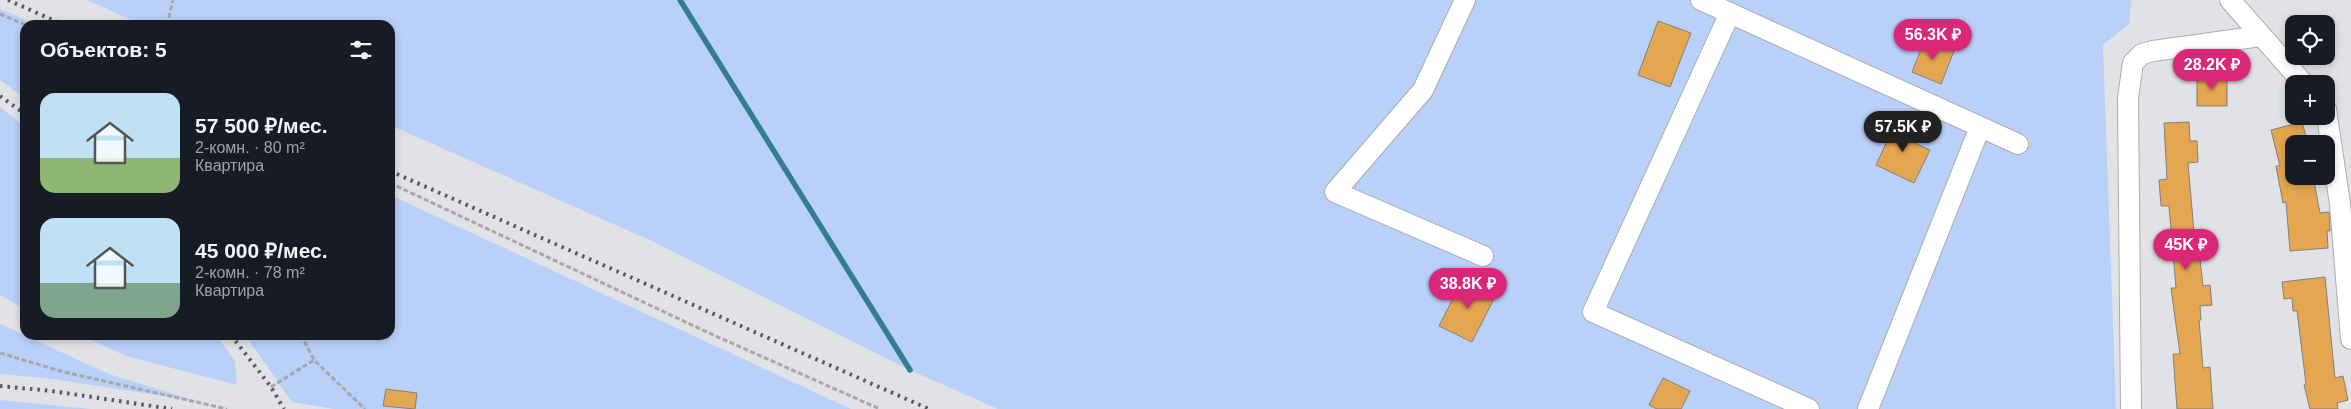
<!DOCTYPE html>
<html lang="ru">
<meta charset="utf-8">
<style>
:root{--surface:#171b24;--page:#20242c;--text:#f1f3f6;--muted:#9ea1a6;--accent:#db2777}
body{margin:0;font-family:Arial,sans-serif;background:var(--page);color:var(--text);height:100vh;display:flex;flex-direction:column;font-size:19px;white-space:nowrap}
*{box-sizing:border-box;margin:0}
p{font-size:16px;color:var(--muted)}
.icon{flex:none;width:28px;height:28px;fill:none;stroke:currentColor;stroke-width:2;stroke-linecap:round;stroke-linejoin:round}
.map{position:relative;flex:1;overflow:hidden}
.drawer{position:absolute;left:20px;top:20px;width:375px;height:320px;display:flex;flex-direction:column;background:var(--surface);border-radius:15px;box-shadow:0 2px 8px #0003}
.drawer>*{flex:none}
.buttons{position:absolute;left:2285px;top:15px;display:grid;gap:10px}
.buttons a{display:grid;place-items:center;width:50px;height:50px;border-radius:10px;background:var(--surface);box-shadow:0 2px 8px #0003;font-size:25px}
.price{position:absolute;translate:-50% -42px;padding:0 11px;border-radius:18px;background:var(--accent);color:#fff;font-size:16px;line-height:32px;filter:drop-shadow(0 1px 2px #0008)}
.price::after{content:'';position:absolute;left:50%;top:30px;width:15px;height:11px;margin-left:-8px;background:inherit;clip-path:polygon(0 0,100% 0,50% 100%)}
.price.selected{background:#222;color:#fff}
ul{padding:0;list-style:none}
li{display:flex;align-items:center;gap:15px;height:125px;padding:0 20px}
li span{display:grid;place-items:center;flex:none;width:140px;height:100px;border-radius:15px;color:#555}
li>.icon{margin-inline-start:auto}
span .icon{width:60px;height:60px;fill:#fffc;stroke-width:1}
li b{font-size:21px}
h2{display:flex;justify-content:space-between;align-items:center;height:60px;padding:0 20px;font-size:21px}
.map>svg:first-child{display:block}
</style>
<div class="map">
<svg width="2351" height="409" viewBox="0 0 2351 409">
<rect width="100%" height="100%" fill="#e0e2e5"/>
<g fill="#b9d0f9">
<path d="M87,0H2131L2129,24L2103,45L2116,409H998L910,370L654,242L390,125V25H142Z"/>
<path d="M0,9L38,25H25V98L0,80Z"/>
<path d="M0,107L25,127V309L0,295Z"/>
<path d="M390,195L851,409H334L292,402L245,335H390Z"/>
<path d="M0,324L109,374L196,401L53,379L0,374Z"/>
<path d="M81,335H216L235,361L237,385L126,356Z"/>
<path d="M0,400L91,409H0Z"/>
</g>
<g fill="none" stroke-linecap="round" stroke-linejoin="round">
<path stroke="#347d90" stroke-width="5.5" d="M680,0L910,370"/>
</g>
<g fill="#e4a650" stroke="#83807e">
<path d="M1658,21L1691,33L1670,87L1638,75Z"/>
<path d="M1925,39L1954,51L1941,84L1912,72Z"/>
<rect x="2197" y="76" width="30" height="30"/>
<path d="M1897,120L1918,129L1912,142L1930,150L1914,183L1876,165Z"/>
<path d="M2189,122L2190,141H2197L2198,162L2188,163L2194,232H2197L2203,286L2210,285L2212,305L2200,306L2201,320H2199L2203,368L2210,367L2213,409H2177L2173,354H2180L2171,288H2176L2169,206H2161L2159,180L2167,179L2164,123Z"/>
<path d="M2302,122L2308,144H2294V176H2313L2320,213L2329,212L2330,231H2327L2328,248L2290,251L2286,202L2283,203L2276,166H2280L2271,130Z"/>
<path d="M1464,277L1497,293L1472,342L1439,326Z"/>
<path d="M2325,277L2335,378L2343,376L2348,400L2337,403L2338,409H2310L2304,385L2306,384L2297,311H2293L2292,298L2284,299L2282,282Z"/>
<path d="M1663,378L1690,391L1681,409H1657L1649,405Z"/>
<path d="M386,389L417,393L415,409L383,406Z"/>
</g>
<g fill="none" stroke-linecap="round" stroke-linejoin="round">
<defs>
<g id="minor">
<path d="M1465,0L1423,90L1335,192L1483,256"/>
<path d="M1701,0L2018,144"/>
<path d="M2230,0L2304,84"/>
<path d="M1730,13L1593,312L1809,409"/>
<path d="M2326,109L2340,204L2351,339"/>
<path d="M1868,409L1980,127"/>
<path d="M2131,409L2128,98L2133,63L2142,54L2153,51L2261,36"/>
</g>
</defs>
<use href="#minor" stroke="#aaacaf" stroke-width="22"/>
<g stroke="#a6a8aa" stroke-width="3" stroke-dasharray="5 2.5" stroke-linecap="butt">
<path d="M0,14L26,25"/>
<path d="M167,25L173,0"/>
<path d="M390,183L709,333L880,409"/>
<path d="M301,335L314,360L365,409"/>
<path d="M0,353L64,372L227,409"/>
<path d="M271,387L314,360"/>
</g>
<use href="#minor" stroke="#fff" stroke-width="20"/>
<g stroke="#585a5b" stroke-width="4" stroke-dasharray="2.5 5" stroke-linecap="butt">
<path d="M8,0L64,25"/>
<path d="M0,96L25,114"/>
<path d="M390,171L929,409"/>
<path d="M231,335L271,387L284,409"/>
<path d="M0,386L52,391L172,409"/>
</g>
</g>
</svg>
<div class="buttons">
<a><svg class="icon" aria-label="locate" viewBox="0 0 24 24"><circle cx="12" cy="12" r="6"/><path d="M12 2v4M12 18v4M2 12h4M18 12h4"/></svg></a>
<a>+</a>
<a>−</a>
</div>
<b class="price" style="left:1933px;top:61px">56.3K ₽</b>
<b class="price" style="left:2212px;top:91px">28.2K ₽</b>
<b class="price selected" style="left:1903px;top:153px">57.5K ₽</b>
<b class="price" style="left:2186px;top:271px">45K ₽</b>
<b class="price" style="left:1468px;top:310px">38.8K ₽</b>
<section class="drawer">
<h2>Объектов: 5<svg class="icon" aria-label="filters" viewBox="0 0 24 24"><path d="M4 7h16M4 17h16"/><circle cx="9" cy="7" r="2"/><circle cx="15" cy="17" r="2"/></svg></h2>
<ul>
<li><span style="background:linear-gradient(#bfe0f5 65%,#8fb573 0)"><svg class="icon" aria-label="home" viewBox="0 0 24 24"><path d="M3 11l9-7 9 7M6 9v11h12V9"/></svg></span><div><b>57 500 ₽/мес.</b><p>2-комн. · 80 m²</p><p>Квартира</p></div></li>
<li><span style="background:linear-gradient(#bfe0f5 65%,#7fa58c 0)"><svg class="icon" aria-label="home" viewBox="0 0 24 24"><path d="M3 11l9-7 9 7M6 9v11h12V9"/></svg></span><div><b>45 000 ₽/мес.</b><p>2-комн. · 78 m²</p><p>Квартира</p></div></li>
</ul>
</section>
</div>
